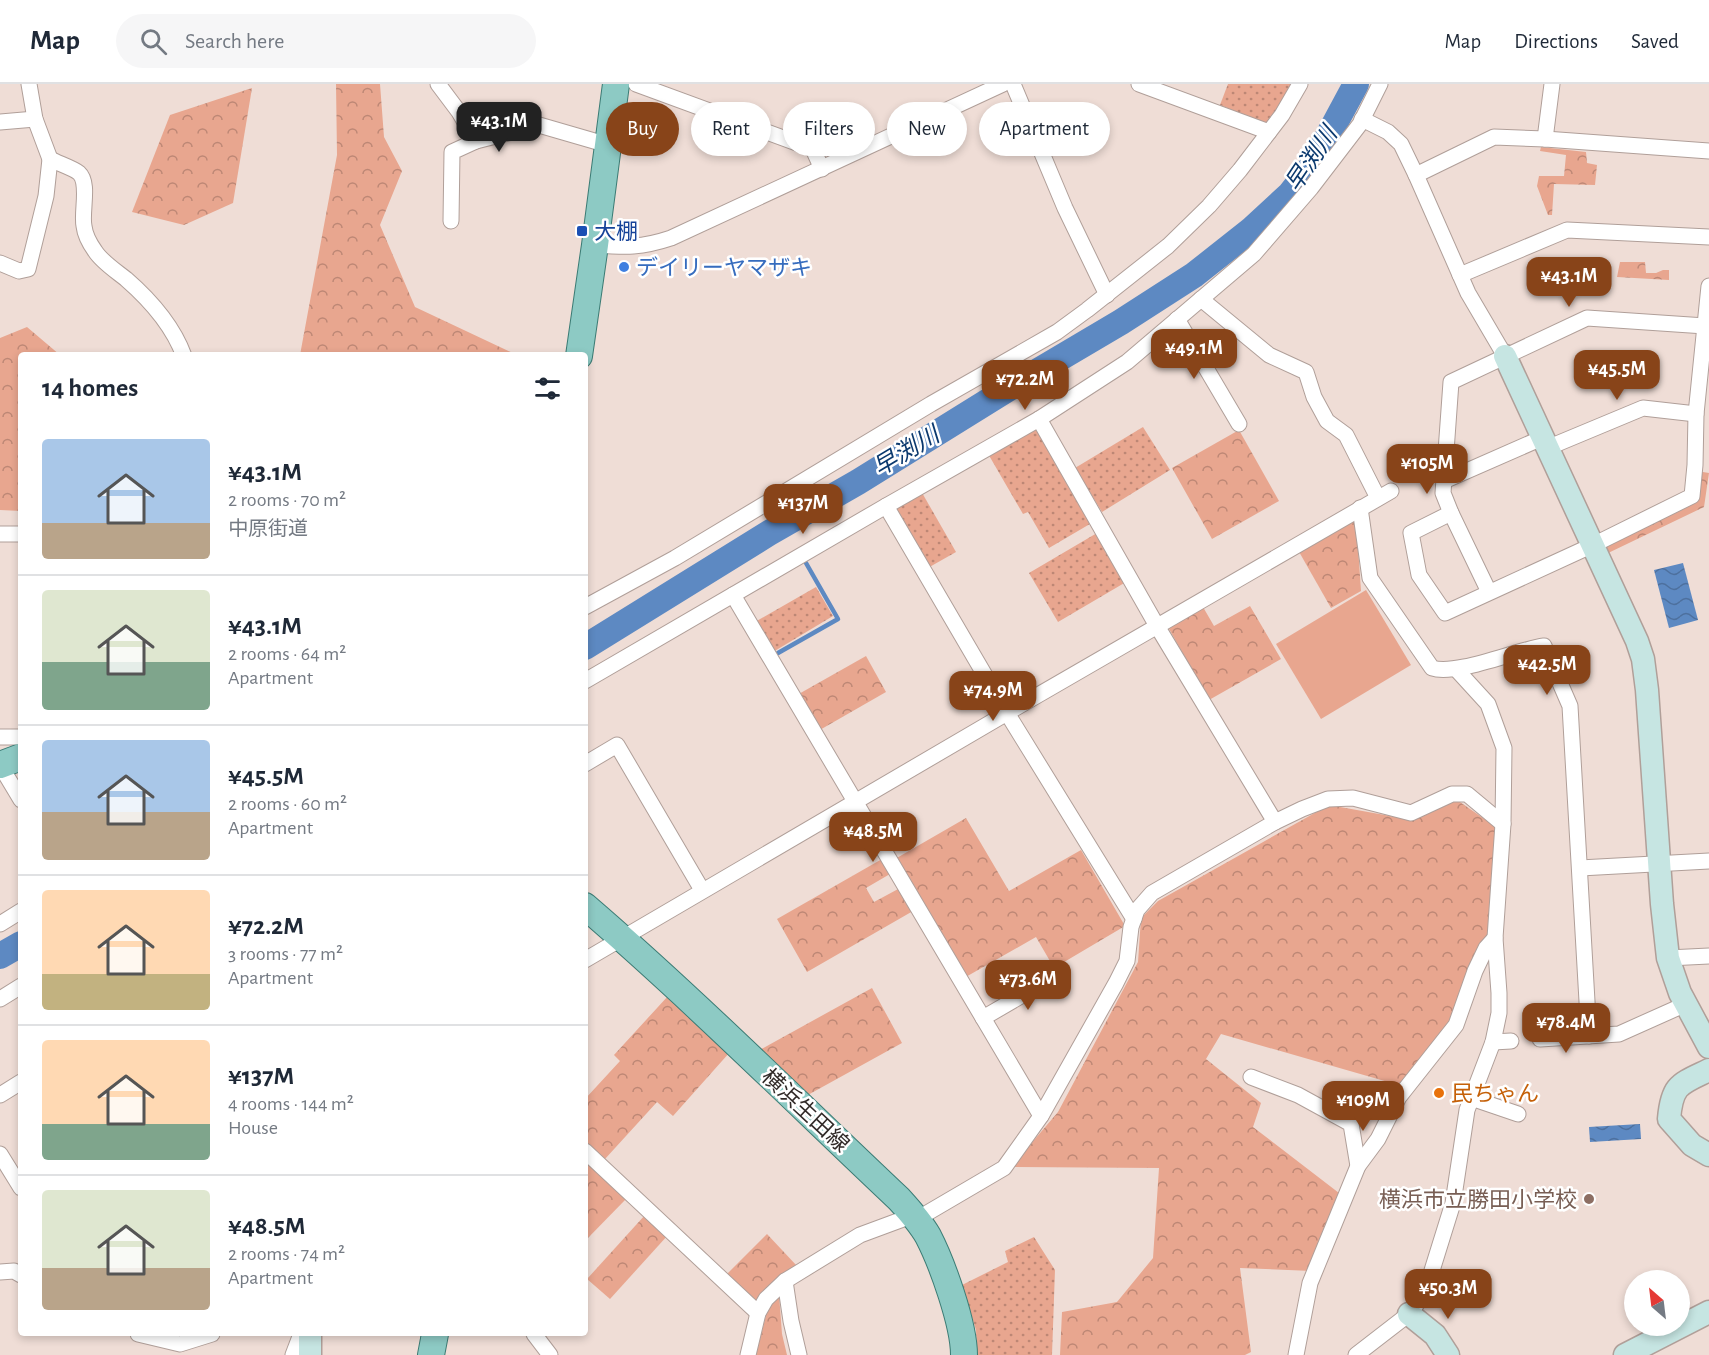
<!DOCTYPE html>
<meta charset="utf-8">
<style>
:root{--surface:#fff;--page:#f6f6f7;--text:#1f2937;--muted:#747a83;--line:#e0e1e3;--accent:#884419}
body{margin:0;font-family:"Alegreya Sans","Noto Sans JP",sans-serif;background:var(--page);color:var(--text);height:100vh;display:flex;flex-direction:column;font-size:22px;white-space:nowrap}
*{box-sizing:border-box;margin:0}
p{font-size:20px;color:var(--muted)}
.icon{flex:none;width:33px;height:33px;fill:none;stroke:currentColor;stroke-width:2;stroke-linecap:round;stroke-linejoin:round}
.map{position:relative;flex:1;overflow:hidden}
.panel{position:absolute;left:18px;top:268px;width:570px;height:984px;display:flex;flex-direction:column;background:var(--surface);border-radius:6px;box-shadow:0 3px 9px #0003}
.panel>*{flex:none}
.hud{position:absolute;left:606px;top:18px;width:570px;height:54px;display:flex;gap:12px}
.needle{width:39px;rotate:332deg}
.fabs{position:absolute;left:1624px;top:1186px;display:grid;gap:12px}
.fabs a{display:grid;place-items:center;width:66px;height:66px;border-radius:50%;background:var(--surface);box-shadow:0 3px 9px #0003;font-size:30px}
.price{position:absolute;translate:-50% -51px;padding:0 14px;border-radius:12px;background:var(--accent);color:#fff;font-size:20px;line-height:39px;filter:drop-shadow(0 2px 3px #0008)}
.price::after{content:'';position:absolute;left:50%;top:36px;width:18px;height:14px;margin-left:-9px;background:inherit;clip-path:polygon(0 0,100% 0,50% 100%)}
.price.on{background:#222;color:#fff}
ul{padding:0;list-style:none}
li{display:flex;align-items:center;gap:18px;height:150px;padding:0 24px}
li+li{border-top:2px solid var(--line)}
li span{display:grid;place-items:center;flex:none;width:168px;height:120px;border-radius:6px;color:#555}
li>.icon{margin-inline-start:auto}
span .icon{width:72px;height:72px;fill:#fffc;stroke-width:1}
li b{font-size:26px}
h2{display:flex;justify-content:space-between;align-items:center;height:72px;padding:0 24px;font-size:26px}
.pill{padding:0 21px;border-radius:27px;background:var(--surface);box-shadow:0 3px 9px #0003;font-size:21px;line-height:54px}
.pill.on{background:var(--accent);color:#fff}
header{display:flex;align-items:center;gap:36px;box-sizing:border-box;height:84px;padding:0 30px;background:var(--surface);border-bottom:2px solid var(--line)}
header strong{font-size:28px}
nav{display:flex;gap:33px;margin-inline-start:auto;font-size:21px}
.search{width:420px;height:54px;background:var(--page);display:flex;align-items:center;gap:15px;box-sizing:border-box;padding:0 21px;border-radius:33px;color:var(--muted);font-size:22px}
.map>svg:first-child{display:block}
</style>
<header>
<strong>Map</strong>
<div class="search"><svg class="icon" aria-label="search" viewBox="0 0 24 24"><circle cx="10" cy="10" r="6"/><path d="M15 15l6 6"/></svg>Search here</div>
<nav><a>Map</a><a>Directions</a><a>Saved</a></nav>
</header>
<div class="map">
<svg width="1709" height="1271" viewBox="0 0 1709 1271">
<defs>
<pattern id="grass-dots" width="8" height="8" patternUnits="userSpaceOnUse" patternTransform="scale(1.5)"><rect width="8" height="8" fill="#e8a68f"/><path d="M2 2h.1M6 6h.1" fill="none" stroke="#bd8775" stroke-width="1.8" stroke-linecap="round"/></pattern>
<pattern id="forest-crowns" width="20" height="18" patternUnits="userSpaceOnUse" patternTransform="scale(1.5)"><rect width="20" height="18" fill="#e8a68f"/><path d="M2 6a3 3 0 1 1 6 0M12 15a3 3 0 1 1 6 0" fill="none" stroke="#bd8775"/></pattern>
<pattern id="water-waves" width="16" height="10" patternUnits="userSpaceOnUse" patternTransform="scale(1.5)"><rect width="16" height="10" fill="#5d89c2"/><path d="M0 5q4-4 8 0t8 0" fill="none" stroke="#4d709e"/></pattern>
</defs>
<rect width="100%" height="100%" fill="#efddd6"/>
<g fill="url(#grass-dots)">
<path d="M1228,0H1292L1269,41L1220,21Z"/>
<path d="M1037,339L1095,437L1049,464L1028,428L1023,430L987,368Z"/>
<path d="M1143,343L1170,386L1102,428L1075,384Z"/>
<path d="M921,407L956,468L926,485L892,424Z"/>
<path d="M1097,449L1126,498L1058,538L1029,489Z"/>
<path d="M816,503L833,532L773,568L755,538Z"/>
<path d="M1034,1153L1055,1186L1052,1271H977L976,1246L962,1201L1008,1178L1005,1167Z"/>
</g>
<g fill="url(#forest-crowns)">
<path d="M336,0H380L384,53L402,87L380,141L415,223L517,271H300L337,71Z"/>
<path d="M252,4L233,119L184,141L132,128L170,31Z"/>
<path d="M1541,63L1586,68L1587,79L1597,81L1595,101L1554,100L1552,131H1548L1537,102L1539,92H1564L1566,71L1540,67Z"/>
<path d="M1620,178H1645L1646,189H1656L1663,186H1669V196L1617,193Z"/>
<path d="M27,243L60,271L21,272V427L0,426V254Z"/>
<path d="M1239,346L1279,417L1212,455L1172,384Z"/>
<path d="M1697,387L1709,389L1704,423L1604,471L1599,461L1695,410Z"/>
<path d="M1356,433L1361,507L1331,524L1298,466Z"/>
<path d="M1250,522L1281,575L1209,616L1168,543L1203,523L1214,542Z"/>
<path d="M866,572L886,608L818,647L797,611Z"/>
<path d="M1457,716L1496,743L1488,849L1452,939L1402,1002L1221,950L1206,975L1261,1019L1253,1043L1339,1109L1312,1187L1240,1184L1251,1268L1245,1271H1060L1062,1228L1117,1218L1153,1174L1159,1084L1011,1083L1058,1028L1138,878L1141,834L1158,817L1329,721L1407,735Z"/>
<path d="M966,734L1009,807L1081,766L1125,842L1054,884L1036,853L964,894L895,775Z"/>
<path d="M882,775L890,790L866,804L874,818L900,804L913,827L807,888L777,835Z"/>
<path d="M872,904L902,959L806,1012L756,968Z"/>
<path d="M668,912L730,968L673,1032L657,1018L605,1075L585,1057V1015L620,977L614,971Z"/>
<path d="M585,1074L627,1114L585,1157Z"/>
<path d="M645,1131L668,1151L610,1215L587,1195Z"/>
<path d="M767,1150L797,1182L757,1219L725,1192Z"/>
<path d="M779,1210L782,1250L787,1271H756L767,1227Z"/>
</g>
<path fill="#e8a68f" d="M1366,506L1411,581L1321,635L1276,560Z"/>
<g fill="url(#water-waves)">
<path d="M1683,479L1698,536L1669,544L1654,486Z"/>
<path d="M1640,1040L1641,1055L1590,1058L1589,1043Z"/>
</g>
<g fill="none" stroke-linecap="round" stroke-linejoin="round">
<path stroke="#5d89c2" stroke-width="4.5" d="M778,569L838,535L806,479"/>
<g stroke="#5d89c2" stroke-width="26">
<path d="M585,563L769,449L858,398L1011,303L1121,238L1194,191L1251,146L1290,110L1312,82L1356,0"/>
<path d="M0,872L21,860"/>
</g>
<defs>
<g id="street">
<path d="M438,0L459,28L476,57L539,41L608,61"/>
<path d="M636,0L813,65L822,85"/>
<path d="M1013,0L1065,124L1107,211"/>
<path d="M1139,0L1269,48"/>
<path d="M1362,35L1388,48L1401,60L1416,91L1468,209L1505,272"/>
<path d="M0,38L35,35"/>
<path d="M1545,55L1552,0"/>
<path d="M50,75C57,79 73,84 79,89C90,99 81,128 84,142C85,151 90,160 95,167C102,178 116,187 126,195C149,215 173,242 184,272"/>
<path d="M1416,91L1494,53L1545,55L1709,67"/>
<path d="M451,137L452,68L476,57"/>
<path d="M595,161C626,163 641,164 671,154L1003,0"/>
<path d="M0,179L19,187L28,185L46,112L50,75L35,35L29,0"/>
<path d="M1460,191L1567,146L1709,153"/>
<path d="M1201,215L1269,271L1306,288L1314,313L1327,337L1346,351L1378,414"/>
<path d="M1177,235L1239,340"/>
<path d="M1547,364L1643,324L1696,330"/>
<path d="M1444,397L1542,354"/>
<path d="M886,422L1007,629L1134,835"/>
<path d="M1360,424L1370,494L1432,584C1456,592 1516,566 1544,562L1570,622L1589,952"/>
<path d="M1451,429L1411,449L1419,491L1445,529L1593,461L1692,412L1695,381L1696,330L1709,202"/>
<path d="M0,450H21"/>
<path d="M1489,508L1451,429L1443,409L1451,298L1587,234L1705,242"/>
<path d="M733,511L1041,1032"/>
<path d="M585,523L675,474L931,320L1057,248L1087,226L1168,162L1209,122L1240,86L1282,31L1300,0"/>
<path d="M585,597L886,422L1039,335"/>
<path d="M0,653H21"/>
<path d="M585,680L617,661L702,806"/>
<path d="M0,681L21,716"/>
<path d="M1275,738L1157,542L1039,335L1127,278L1254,170L1311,104L1360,40L1380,0"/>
<path d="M1580,784L1709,777"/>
<path d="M0,840L21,827"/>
<path d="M1668,874L1709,872"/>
<path d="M585,876L1007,629L1391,407"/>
<path d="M0,915L21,902"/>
<path d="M983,934L1055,892"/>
<path d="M1540,955L1619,950L1686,920"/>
<path d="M1493,958L1511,957"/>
<path d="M1251,993L1298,1011L1351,1040L1358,1082"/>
<path d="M0,1011L21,998"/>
<path d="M1471,1014L1518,1030"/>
<path d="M585,1067L758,1229"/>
<path d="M0,1070L21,1104"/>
<path d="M917,1135L1004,1084L1041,1032L1116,899L1127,877L1131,843L1137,826L1152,809L1275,738L1302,725L1328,715L1353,714L1411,729L1452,710H1467L1503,740"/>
<path d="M0,1188L14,1187L21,1191"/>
<path d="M785,1197L791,1237L799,1271"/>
<path d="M138,1250L180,1260L212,1250"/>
<path d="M534,1250L550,1271"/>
<path d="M293,1271L301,1250"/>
<path d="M748,1271L758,1229L766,1215L785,1197L860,1151L914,1131"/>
<path d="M1296,1271L1310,1199L1358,1082L1378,1055L1399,1013L1456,941L1475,887L1486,864L1495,854"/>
<path d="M1356,1271L1409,1230L1425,1209L1453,1119L1467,1026L1493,958L1499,929V909L1495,854L1503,740L1504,664L1488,620L1456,585"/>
</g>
<g id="secondary">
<path d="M1505,272L1637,557L1643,575L1647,606L1662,820L1668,874L1680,909L1709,963"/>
<path d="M1709,986C1680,1000 1672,1000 1669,1035L1692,1061L1709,1071"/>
<path d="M1409,1230L1435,1251L1448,1271"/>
<path d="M310,1250V1271"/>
<path d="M1625,1271L1709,1228"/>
</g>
<g id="primary">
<path d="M579,272L595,161L616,0"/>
<path d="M0,681L21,673"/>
<path d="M585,822C693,915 795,1017 899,1115C910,1127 920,1138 928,1152C942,1179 964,1240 964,1271"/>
<path d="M431,1271L435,1250"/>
</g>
</defs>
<use href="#street" stroke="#b09f99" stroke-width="17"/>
<use href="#secondary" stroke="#b09f99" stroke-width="25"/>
<use href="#primary" stroke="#3b7b74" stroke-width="28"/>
<use href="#street" stroke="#fff" stroke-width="15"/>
<use href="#secondary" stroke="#c6e5e2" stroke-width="22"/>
<use href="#primary" stroke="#8dcac4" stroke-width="26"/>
</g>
<rect fill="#1a4fb4" stroke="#fff" stroke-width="2" x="576" y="141" width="12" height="12" rx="3"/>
<circle fill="#3f7fe0" stroke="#fff" stroke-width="2" cx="624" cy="183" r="6"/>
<circle fill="#e8710a" stroke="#fff" stroke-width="2" cx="1439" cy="1009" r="6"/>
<circle fill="#8d6e63" stroke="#fff" stroke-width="2" cx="1589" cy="1115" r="6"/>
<g text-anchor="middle" stroke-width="5" stroke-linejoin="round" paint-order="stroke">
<g font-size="22" fill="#164399" stroke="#fff" text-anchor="start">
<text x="594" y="155">大棚</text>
</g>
<g font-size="22" fill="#366cbe" stroke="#fff" text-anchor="start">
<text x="636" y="191">デイリーヤマザキ</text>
</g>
<g font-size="22" fill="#c56008" stroke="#fff" text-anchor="start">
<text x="1451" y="1017">民ちゃん</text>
</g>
<g font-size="22" fill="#312a28" stroke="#fff">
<text transform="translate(806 1026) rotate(43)" y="8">横浜生田線</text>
</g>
<g font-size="22" fill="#785e54" stroke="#fff" text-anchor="end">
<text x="1577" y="1123">横浜市立勝田小学校</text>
</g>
<g font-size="24" font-style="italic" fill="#0b396e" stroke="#fff">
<text transform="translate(1311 75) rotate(-56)" y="8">早渕川</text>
<text transform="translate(906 367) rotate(-31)" y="8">早渕川</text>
</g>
</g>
</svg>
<div class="fabs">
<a><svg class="needle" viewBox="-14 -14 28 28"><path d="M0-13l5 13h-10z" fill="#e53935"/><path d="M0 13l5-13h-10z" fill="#747a83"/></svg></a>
</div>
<b class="price on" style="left:499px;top:69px">¥43.1M</b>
<b class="price" style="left:1569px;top:224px">¥43.1M</b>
<b class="price" style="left:1194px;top:296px">¥49.1M</b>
<b class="price" style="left:1617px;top:317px">¥45.5M</b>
<b class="price" style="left:1025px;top:327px">¥72.2M</b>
<b class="price" style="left:1427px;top:411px">¥105M</b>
<b class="price" style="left:803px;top:451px">¥137M</b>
<b class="price" style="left:1547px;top:612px">¥42.5M</b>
<b class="price" style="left:993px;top:638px">¥74.9M</b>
<b class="price" style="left:873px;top:779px">¥48.5M</b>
<b class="price" style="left:1028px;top:927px">¥73.6M</b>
<b class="price" style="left:1566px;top:970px">¥78.4M</b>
<b class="price" style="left:1363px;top:1048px">¥109M</b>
<b class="price" style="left:1448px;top:1236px">¥50.3M</b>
<div class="hud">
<a class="pill on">Buy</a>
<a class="pill">Rent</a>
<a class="pill">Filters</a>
<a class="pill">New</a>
<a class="pill">Apartment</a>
</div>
<section class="panel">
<h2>14 homes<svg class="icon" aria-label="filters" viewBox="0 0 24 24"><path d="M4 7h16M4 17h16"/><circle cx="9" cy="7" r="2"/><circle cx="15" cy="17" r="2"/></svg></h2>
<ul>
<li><span style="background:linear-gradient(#a9c7e8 70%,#b9a48a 0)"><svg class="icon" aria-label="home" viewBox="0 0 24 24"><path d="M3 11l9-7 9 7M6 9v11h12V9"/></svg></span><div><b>¥43.1M</b><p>2 rooms · 70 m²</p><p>中原街道</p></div></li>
<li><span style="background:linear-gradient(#dfe7d0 60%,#7fa58c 0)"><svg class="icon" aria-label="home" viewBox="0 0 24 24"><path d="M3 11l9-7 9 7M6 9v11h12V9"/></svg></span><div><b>¥43.1M</b><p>2 rooms · 64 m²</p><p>Apartment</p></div></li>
<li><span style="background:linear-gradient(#a9c7e8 60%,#b9a48a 0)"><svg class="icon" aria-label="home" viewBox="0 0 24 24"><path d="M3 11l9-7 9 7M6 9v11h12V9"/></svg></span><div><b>¥45.5M</b><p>2 rooms · 60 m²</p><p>Apartment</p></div></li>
<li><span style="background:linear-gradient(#ffd9b3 70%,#c2b280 0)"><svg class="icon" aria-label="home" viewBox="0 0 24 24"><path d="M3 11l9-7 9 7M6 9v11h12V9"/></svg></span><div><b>¥72.2M</b><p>3 rooms · 77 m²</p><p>Apartment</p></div></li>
<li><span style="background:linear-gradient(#ffd9b3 70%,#7fa58c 0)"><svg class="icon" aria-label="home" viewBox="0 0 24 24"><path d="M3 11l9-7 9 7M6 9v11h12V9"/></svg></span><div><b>¥137M</b><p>4 rooms · 144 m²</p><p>House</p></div></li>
<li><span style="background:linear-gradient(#dfe7d0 65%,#b9a48a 0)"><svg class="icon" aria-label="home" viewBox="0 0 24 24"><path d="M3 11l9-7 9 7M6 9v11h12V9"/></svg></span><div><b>¥48.5M</b><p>2 rooms · 74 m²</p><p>Apartment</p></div></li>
</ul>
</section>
</div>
